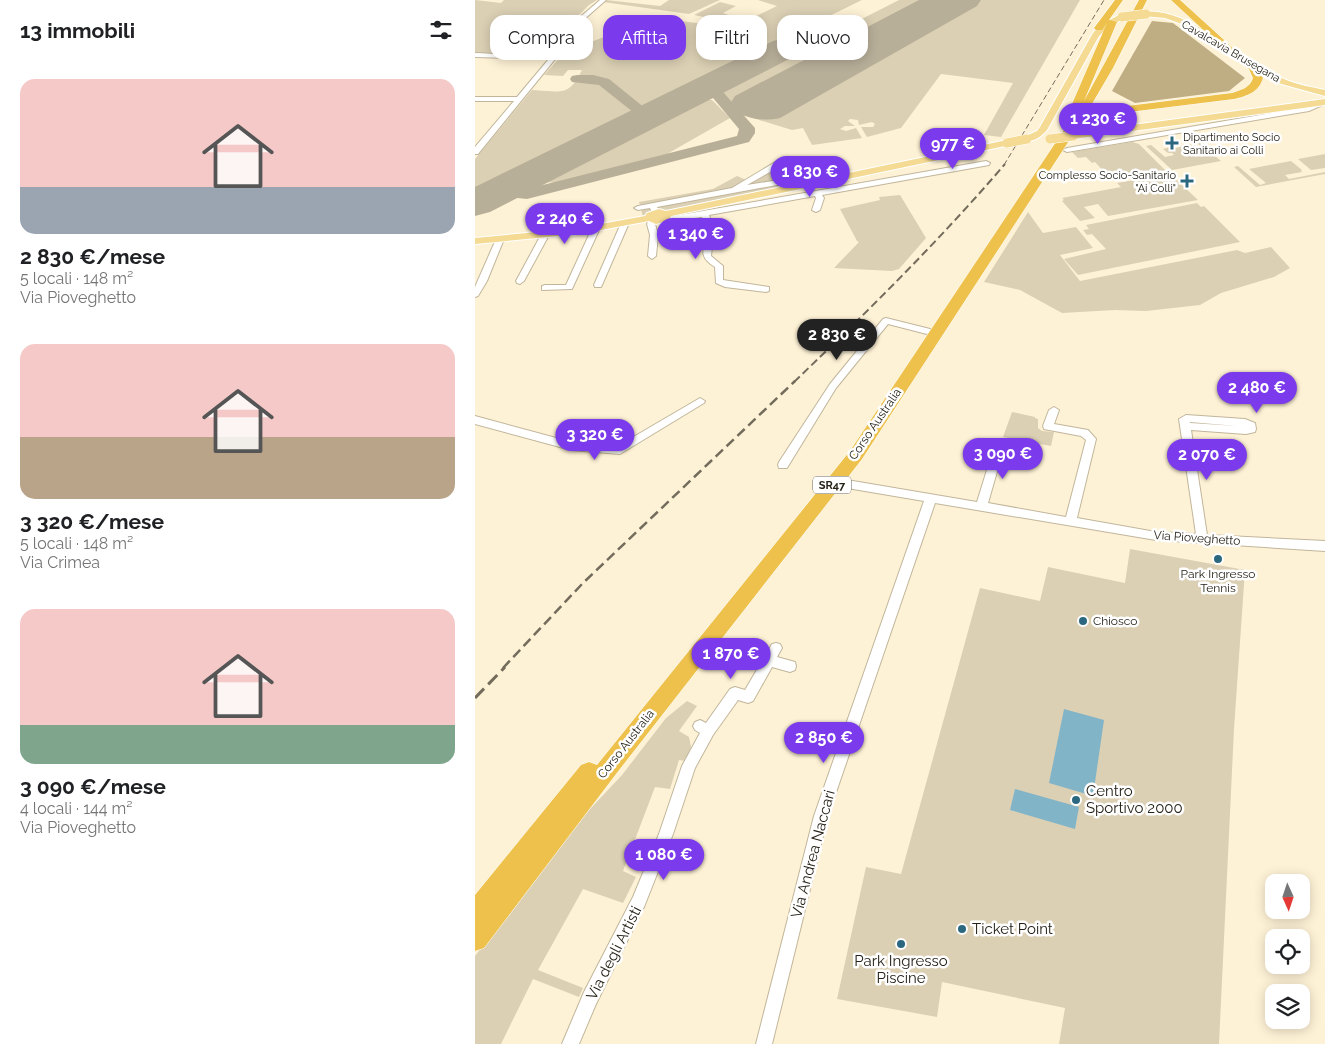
<!DOCTYPE html>
<html lang="it">
<meta charset="utf-8">
<style>
:root{--surface:#fff;--page:#f6f6f6;--text:#202124;--muted:#757577;--accent:#7c3aed}
body{margin:0;font-family:Raleway,sans-serif;background:var(--page);color:var(--text);height:100vh;display:flex;flex-direction:column;font-size:19px;white-space:nowrap}
*{box-sizing:border-box;margin:0}
p{font-size:16px;color:var(--muted)}
.icon{flex:none;width:28px;height:28px;fill:none;stroke:currentColor;stroke-width:2;stroke-linecap:round;stroke-linejoin:round}
.map{position:relative;flex:1;overflow:hidden}
.details{display:flex;flex-direction:column;background:var(--surface);width:475px}
.details>*{flex:none}
.top-card{position:absolute;left:15px;top:15px;width:475px;height:45px;display:flex;gap:10px}
.needle{width:32px;rotate:177deg}
.buttons{position:absolute;left:790px;top:874px;display:grid;gap:10px}
.buttons a{display:grid;place-items:center;width:45px;height:45px;border-radius:10px;background:var(--surface);box-shadow:0 2px 12px #0003;font-size:25px}
.price{position:absolute;translate:-50% -42px;padding:0 11px;border-radius:18px;background:var(--accent);color:#fff;font-size:16px;line-height:32px;filter:drop-shadow(0 1px 2px #0008)}
.price::after{content:'';position:absolute;left:50%;top:30px;width:15px;height:11px;margin-left:-8px;background:inherit;clip-path:polygon(0 0,100% 0,50% 100%)}
.price.selected{background:#222;color:#fff}
ul{padding:0;list-style:none}
li{display:grid;align-content:center;gap:10px;height:265px;padding:0 20px}
li span{display:grid;place-items:center;height:155px;border-radius:15px;color:#555}
li>.icon{margin-inline-start:auto}
span .icon{width:90px;height:90px;fill:#fffc;stroke-width:1}
li b{font-size:21px}
h2{display:flex;justify-content:space-between;align-items:center;height:60px;padding:0 20px;font-size:21px}
.tag{padding:0 18px;border-radius:15px;background:var(--surface);box-shadow:0 2px 12px #0003;font-size:18px;line-height:45px}
.tag.selected{background:var(--accent);color:#fff}
main{display:flex;flex:1;min-height:0}
.map>svg:first-child{display:block}
</style>
<main>
<section class="details">
<h2>13 immobili<svg class="icon" aria-label="filters" viewBox="0 0 24 24"><path d="M4 7h16M4 17h16"/><circle cx="9" cy="7" r="2"/><circle cx="15" cy="17" r="2"/></svg></h2>
<ul>
<li><span style="background:linear-gradient(#f6c9c9 70%,#9aa5b1 0)"><svg class="icon" aria-label="home" viewBox="0 0 24 24"><path d="M3 11l9-7 9 7M6 9v11h12V9"/></svg></span><div><b>2 830 €/mese</b><p>5 locali · 148 m²</p><p>Via Pioveghetto</p></div></li>
<li><span style="background:linear-gradient(#f6c9c9 60%,#b9a48a 0)"><svg class="icon" aria-label="home" viewBox="0 0 24 24"><path d="M3 11l9-7 9 7M6 9v11h12V9"/></svg></span><div><b>3 320 €/mese</b><p>5 locali · 148 m²</p><p>Via Crimea</p></div></li>
<li><span style="background:linear-gradient(#f6c9c9 75%,#7fa58c 0)"><svg class="icon" aria-label="home" viewBox="0 0 24 24"><path d="M3 11l9-7 9 7M6 9v11h12V9"/></svg></span><div><b>3 090 €/mese</b><p>4 locali · 144 m²</p><p>Via Pioveghetto</p></div></li>
</ul>
</section>
<div class="map">
<svg width="850" height="1044" viewBox="0 0 850 1044">
<rect width="100%" height="100%" fill="#fef2d6"/>
<g fill="#dbd0b4">
<path d="M0,0L26,3L29,0H122L114,5L87,32L39,53H0Z"/>
<path d="M131,0L185,6L194,0H245L214,14L128,2Z"/>
<path d="M283,0H387L0,190V159L57,90C86,91 93,98 107,70H93L88,76L69,75L88,54L117,45L116,42L139,33L162,36L175,34L205,21L222,23L234,18L219,15L245,2L261,6L248,13L271,21L302,6Z"/>
<path d="M424,0H467L274,104L292,110L491,0H605L526,137L509,135L538,83L466,74L426,128L392,137L386,127H398L400,124L397,122L384,125L383,120L375,119L373,121L380,126H370L365,129L371,131L381,128L387,138L337,145L328,128L317,130L268,115L248,94V90L251,88Z"/>
<path d="M228,100H237L255,118L192,154L80,183L71,182V179L76,176Z"/>
<path d="M657,142L664,144L691,171L644,179L640,174L633,176L620,162L617,163L611,157L603,158L597,152Z"/>
<path d="M722,143H725L746,161L697,170L671,146L676,145L690,157L699,155L697,153H693L688,149L696,147L698,149L715,144L720,148L716,149L719,152L730,150Z"/>
<path d="M850,154V168L836,170L823,159Z"/>
<path d="M816,161L827,170H826L827,172L810,175L814,179L850,172V174L781,187L759,167L763,166L785,185L791,183L774,169Z"/>
<path d="M304,166L317,189L168,217L164,202L238,189L262,176L276,182Z"/>
<path d="M695,174L723,200L633,216L623,204L609,207L620,218L605,221L587,201L589,200L587,198L646,187L642,183Z"/>
<path d="M425,195L451,238L424,269L417,271L359,268L384,242L382,241L365,209L405,200L404,197Z"/>
<path d="M722,203L726,207L729,206L765,242L603,275L589,259L631,249L617,234L612,235L608,230L614,229L611,225Z"/>
<path d="M553,212L568,233L601,227L618,248L585,255L605,281L762,250L770,253L796,247L815,268L799,277L746,293L725,305L671,311L640,310L587,313L545,290L509,282Z"/>
<path d="M537,412L560,417V418L563,419V428L567,431L579,432L576,446L528,437Z"/>
<path d="M655,549L770,570L759,729L744,1044H584L590,1008L467,982L462,1017L362,999L391,867L426,874L505,588L565,601L573,567L650,583Z"/>
<path d="M212,701L222,706L204,731L214,737L216,747L211,761L204,760L195,789L180,787L148,871L161,877L148,903L108,889L63,970L108,988L104,997L58,979L26,1044H0V956L115,809L147,775L191,718Z"/>
</g>
<path fill="#bfad83" d="M677,21L698,23L770,78L754,91L660,103L637,91Z"/>
<g fill="#82b4c8">
<path d="M589,709L629,720L618,796L574,783Z"/>
<path d="M540,789L604,807L600,829L535,810Z"/>
</g>
<g fill="none" stroke-linecap="round" stroke-linejoin="round">
<g fill="#b8af99" fill-rule="evenodd">
<path d="M102,75H118L134,79L181,117L178,120H168L124,85L97,82L95,79L97,76Z"/>
<path d="M235,82L240,83L280,128V133L274,142L52,199L32,197L28,187C33,180 37,177 46,179L48,183L45,188L52,189L262,136L264,129L228,86L230,83Z"/>
</g>
<g fill="#b8af99" fill-rule="evenodd">
<path d="M444,0H506L502,6L305,118C288,122 265,119 255,104L260,96Z"/>
<path d="M310,38L322,41L327,48L322,55L15,212L0,216V187L298,41Z"/>
</g>
<defs>
<g id="minor">
<path d="M125,0H131L97,30L71,45L85,53L3,154H0V147L39,101H0V97H42L78,54L66,47L39,58L0,57V53C12,53 28,56 39,54C72,46 100,22 125,0Z"/>
<path d="M850,100V104L834,111L592,152L588,150L592,148L832,107Z"/>
<path d="M302,161H308L319,180L318,182L182,207L185,213L181,215H178L175,208L163,210L159,208L163,206L257,188ZM304,167L310,179L272,185Z"/>
<path d="M511,161L515,163L514,165L347,195L349,198L345,210L341,212L337,210L341,198L340,196L234,215L239,229L236,256L248,266V280L294,287V291L291,292L250,287L241,283L240,267C219,254 233,247 231,228C230,224 228,220 227,217L188,222L184,220L188,218Z"/>
<path d="M175,218L182,220L180,224L183,235L181,256L177,259L173,256L175,235L172,224Z"/>
<path d="M147,221L154,223L127,285L126,287H120L119,285Z"/>
<path d="M118,226L125,228L97,289L67,290V286L70,285H91Z"/>
<path d="M67,233L74,235L49,281L45,284L42,283L41,281Z"/>
<path d="M22,237L29,239L12,281L3,296L0,297V287Z"/>
<path d="M411,318L455,329L457,331L452,334L413,324L361,388L312,468H304L303,465L304,462L355,384L408,319Z"/>
<path d="M225,398L230,401L229,403L145,454L96,450L0,424V416L96,442L143,446Z"/>
<path d="M579,407L584,410L579,424L613,430L621,439L602,518L681,532L721,534L704,419L711,415L770,419L780,423L781,429L780,432L771,434L716,430L732,535L850,541V551L681,540L460,503L353,816L297,1044H281L339,816L449,501L372,488L367,484L372,480L502,502L520,444L525,440L530,444L513,503L591,517L611,440L606,436L569,429L568,426L574,410ZM715,422L762,426L715,423Z"/>
<path d="M301,643L305,644L307,648L302,657L320,662L321,666L320,670L315,672L297,667L278,701L273,703L263,700L238,735L220,768L198,834L169,907L121,1004L104,1044H87L109,992L158,897L184,834L207,766L225,733L220,730L218,726L220,722L225,720L231,723L255,689L260,687L270,690L297,644Z"/>
</g>
<g id="major">
<path d="M668,12C714,6 768,62 809,79C822,85 837,87 850,90V96L803,83L704,23L690,18L668,16Z"/>
<path d="M644,15L651,17L631,29L624,36L572,130C567,136 557,143 549,141V137L562,131L565,127L618,33L625,25Z"/>
<path d="M850,99V105L598,139L593,136L598,133Z"/>
<path d="M532,140L537,143L535,145L196,216L194,220L181,224L174,221L104,234L0,244V238L104,228L170,216L172,213L184,209L191,211Z"/>
</g>
<path id="highway" d="M640,0H648L634,20L642,22L609,101L664,0H672L638,68L611,114L628,109L757,93C766,90 775,88 778,78L774,69L754,52L751,51L696,0H705L759,49L762,50L781,66L788,78C784,92 772,96 759,99L630,115L618,119L607,129L601,130L387,459L141,774L9,948L0,951V895L106,765L114,762L122,765L375,451L605,106H598L597,104L632,23L627,30H621L619,28Z"/>
</defs>
<use href="#minor" stroke="#c1b69b" stroke-width="2"/>
<use href="#major" stroke="#fff" stroke-width="2"/>
<use href="#highway" stroke="#fff" stroke-width="1"/>
<use href="#minor" fill="#fff" fill-rule="evenodd"/>
<use href="#major" fill="#f4da93" fill-rule="evenodd"/>
<use href="#highway" fill="#edc14b" fill-rule="evenodd"/>
<path stroke="#736c5c" stroke-width="1" stroke-dasharray="5.5 3" stroke-linecap="butt" d="M529,165L629,0"/>
<path stroke="#736c5c" stroke-width="2" stroke-dasharray="8 4" stroke-linecap="butt" d="M319,382C392,312 464,241 530,164"/>
<path stroke="#736c5c" stroke-width="2.5" stroke-dasharray="10 5" stroke-linecap="butt" d="M28,668L108,583L320,381"/>
<path stroke="#736c5c" stroke-width="3" stroke-dasharray="13 6" stroke-linecap="butt" d="M0,698L30,667"/>
<defs>
<g id="major-bridge">
<path d="M647,17L671,14"/>
<path d="M575,139L598,136"/>
<path d="M532,143L552,139"/>
</g>
</defs>
<use href="#major-bridge" stroke="#fff" stroke-width="10" stroke-linecap="butt"/>
<use href="#major-bridge" stroke="#f4da93" stroke-width="9"/>
</g>
<g fill="#2b687f" stroke="#fff" stroke-width="2">
<path d="M694.5 135.5h5v5h5v5h-5v5h-5v-5h-5v-5h5z"/>
<path d="M709.5 173.5h5v5h5v5h-5v5h-5v-5h-5v-5h5z"/>
<circle cx="743" cy="559" r="5"/>
<circle cx="608" cy="621" r="5"/>
<circle cx="601" cy="800" r="5"/>
<circle cx="487" cy="929" r="5"/>
<circle cx="426" cy="944" r="5"/>
</g>
<g text-anchor="middle" stroke-width="5" stroke-linejoin="round" paint-order="stroke">
<g font-size="11" fill="#262218" stroke="#fff">
<text transform="translate(756 51) rotate(30)" y="4">Cavalcavia Brusegana</text>
</g>
<g font-size="11" fill="#262218" stroke="#fff" text-anchor="start">
<text x="708" y="141">Dipartimento Socio<tspan x="708" dy="13">Sanitario ai Colli</tspan></text>
<text x="701" y="179" text-anchor="end">Complesso Socio-Sanitario<tspan x="701" dy="13">"Ai Colli"</tspan></text>
</g>
<rect fill="#fff" stroke="#67645d" stroke-width="1" x="338" y="476.5" width="38" height="17" rx="4"/>
<g font-size="11" font-weight="bold" fill="#262218">
<text x="357" y="489">SR47</text>
</g>
<g font-size="12" fill="#262218" stroke="#fff">
<text transform="translate(400 424) rotate(-56)" y="4">Corso Australia</text>
<text transform="translate(722 538) rotate(4)" y="4">Via Pioveghetto</text>
<text transform="translate(151 744) rotate(-52)" y="4">Corso Australia</text>
</g>
<g font-size="12" fill="#262218" stroke="#fff">
<text x="743" y="578">Park Ingresso<tspan x="743" dy="14">Tennis</tspan></text>
<text x="618" y="625" text-anchor="start">Chiosco</text>
</g>
<g font-size="15" fill="#262218" stroke="#fff" text-anchor="start">
<text x="611" y="796">Centro<tspan x="611" dy="17">Sportivo 2000</tspan></text>
<text x="497" y="934">Ticket Point</text>
<text x="426" y="966" text-anchor="middle">Park Ingresso<tspan x="426" dy="17">Piscine</tspan></text>
</g>
<g font-size="15" fill="#262218" stroke="#fff">
<text transform="translate(338 854) rotate(-75)" y="5">Via Andrea Naccari</text>
<text transform="translate(139 953) rotate(-63)" y="5">Via degli Artisti</text>
</g>
</g>
</svg>
<div class="buttons">
<a><svg class="needle" viewBox="-14 -14 28 28"><path d="M0-13l5 13h-10z" fill="#e53935"/><path d="M0 13l5-13h-10z" fill="#757577"/></svg></a>
<a><svg class="icon" aria-label="locate" viewBox="0 0 24 24"><circle cx="12" cy="12" r="6"/><path d="M12 2v4M12 18v4M2 12h4M18 12h4"/></svg></a>
<a><svg class="icon" aria-label="layers" viewBox="0 0 24 24"><path d="M12 4l9 5-9 5-9-5zM3 14l9 5 9-5"/></svg></a>
</div>
<b class="price" style="left:623px;top:145px">1 230 €</b>
<b class="price" style="left:478px;top:170px">977 €</b>
<b class="price" style="left:335px;top:198px">1 830 €</b>
<b class="price" style="left:90px;top:245px">2 240 €</b>
<b class="price" style="left:221px;top:260px">1 340 €</b>
<b class="price selected" style="left:362px;top:361px">2 830 €</b>
<b class="price" style="left:782px;top:414px">2 480 €</b>
<b class="price" style="left:120px;top:461px">3 320 €</b>
<b class="price" style="left:528px;top:480px">3 090 €</b>
<b class="price" style="left:732px;top:481px">2 070 €</b>
<b class="price" style="left:256px;top:680px">1 870 €</b>
<b class="price" style="left:349px;top:764px">2 850 €</b>
<b class="price" style="left:189px;top:881px">1 080 €</b>
<div class="top-card">
<a class="tag">Compra</a>
<a class="tag selected">Affitta</a>
<a class="tag">Filtri</a>
<a class="tag">Nuovo</a>
</div>
</div>
</main>
